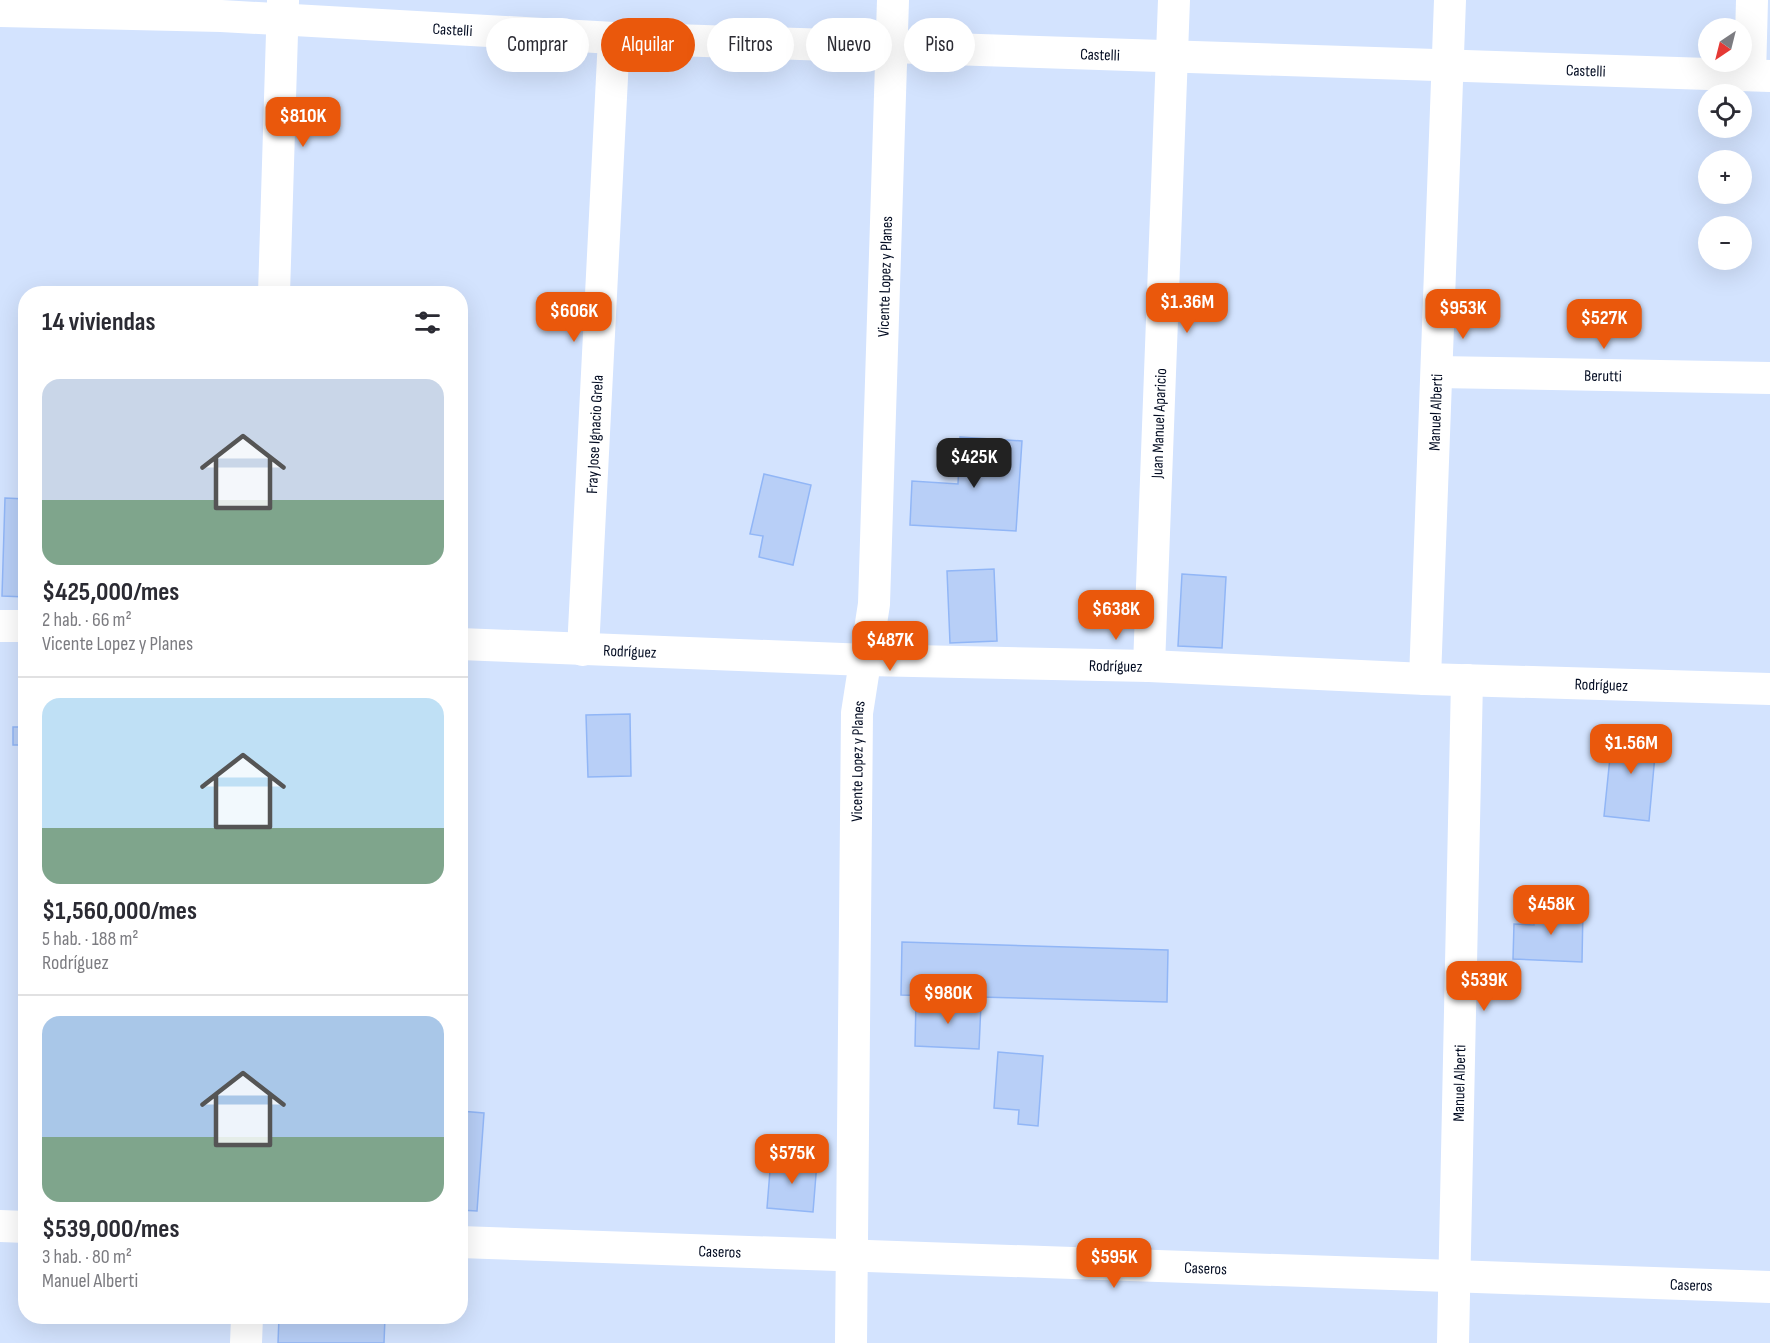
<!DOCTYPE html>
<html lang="es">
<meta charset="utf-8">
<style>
:root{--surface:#fff;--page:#f2f2f3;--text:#2b2b33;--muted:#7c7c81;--line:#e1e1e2;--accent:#ea580c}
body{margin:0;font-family:"Sofia Sans Condensed",sans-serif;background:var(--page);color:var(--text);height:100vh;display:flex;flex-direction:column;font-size:22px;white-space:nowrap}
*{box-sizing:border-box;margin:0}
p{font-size:20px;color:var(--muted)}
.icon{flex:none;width:33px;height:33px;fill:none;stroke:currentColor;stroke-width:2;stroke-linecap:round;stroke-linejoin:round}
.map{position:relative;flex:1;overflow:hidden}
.details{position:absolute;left:18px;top:286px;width:450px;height:1038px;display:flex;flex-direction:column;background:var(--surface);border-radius:24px;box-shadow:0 6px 24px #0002}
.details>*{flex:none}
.guide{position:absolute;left:486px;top:18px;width:570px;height:54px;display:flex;gap:12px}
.needle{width:39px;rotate:215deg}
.fabs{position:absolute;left:1698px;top:18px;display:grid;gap:12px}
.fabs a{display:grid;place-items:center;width:54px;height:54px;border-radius:50%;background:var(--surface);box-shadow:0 6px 24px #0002;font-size:30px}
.price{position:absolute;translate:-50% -51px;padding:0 14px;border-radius:12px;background:var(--accent);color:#fff;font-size:20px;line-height:39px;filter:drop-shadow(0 2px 3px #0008)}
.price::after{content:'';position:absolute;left:50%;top:36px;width:18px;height:14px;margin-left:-9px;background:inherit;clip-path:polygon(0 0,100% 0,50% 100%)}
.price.current{background:#222;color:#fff}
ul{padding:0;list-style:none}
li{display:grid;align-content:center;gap:12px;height:318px;padding:0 24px}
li+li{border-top:2px solid var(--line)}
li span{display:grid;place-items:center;height:186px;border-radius:18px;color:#555}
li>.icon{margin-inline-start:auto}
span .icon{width:108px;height:108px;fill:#fffc;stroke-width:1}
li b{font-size:26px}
h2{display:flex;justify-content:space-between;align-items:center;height:72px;padding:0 24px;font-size:26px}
.pill{padding:0 21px;border-radius:27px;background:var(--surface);box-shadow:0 6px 24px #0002;font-size:21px;line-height:54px}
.pill.current{background:var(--accent);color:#fff}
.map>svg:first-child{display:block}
</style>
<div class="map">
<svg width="1770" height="1343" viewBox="0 0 1770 1343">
<rect width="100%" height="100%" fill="#d3e3fe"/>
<g fill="#b8cff7" stroke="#91b6f6" stroke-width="1.5">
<path d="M960,437L1022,441L1016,531L910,525L912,481L958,484Z"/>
<path d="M764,474L811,485L793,565L759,557L763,536L750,534Z"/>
<path d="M5,498L26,499V597L2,596Z"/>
<path d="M994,569L997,641L950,643L947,571Z"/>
<path d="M1182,574L1226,577L1222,648L1178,646Z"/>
<path d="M630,714L631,776L588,777L586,715Z"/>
<rect x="13" y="727" width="13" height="18"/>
<path d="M1613,728L1657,733L1649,821L1604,816Z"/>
<path d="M1535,906L1583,907L1582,962L1513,959L1514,924L1534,925Z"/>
<path d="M902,942L1168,950L1167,1002L901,995Z"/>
<path d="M916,1001L981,1003L979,1049L915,1046Z"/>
<path d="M998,1052L1043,1056L1038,1126L1018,1124L1019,1110L994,1108Z"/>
<path d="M460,1111L484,1113L477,1211L460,1210Z"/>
<path d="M771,1158L817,1162L813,1212L767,1208Z"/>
<path d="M279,1317H385L384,1343H278Z"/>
</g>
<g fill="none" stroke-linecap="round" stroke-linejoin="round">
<g stroke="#fff" stroke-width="32">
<path id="s1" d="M0,11L221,16L614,38L1770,76"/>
<path d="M1750,75L1752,0"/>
<path d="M274,294L283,1"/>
<path id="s2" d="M1437,372L1770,378"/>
<path d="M0,626H26"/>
<path id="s3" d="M460,644L867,660L1149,666L1425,679L1770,689"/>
<path id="s4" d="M583,650L614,38"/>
<path id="s5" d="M1149,666L1174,0"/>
<path id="s6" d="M1425,679L1450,0"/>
<path d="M0,1226L26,1227"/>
<path id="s7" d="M460,1242L1770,1287"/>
<path d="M246,1343L247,1317"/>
<path id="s8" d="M851,1343L857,713L874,604L893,0"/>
<path id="s9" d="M1453,1343L1467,680"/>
</g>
</g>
<g text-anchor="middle" stroke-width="4.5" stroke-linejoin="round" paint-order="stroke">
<g font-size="16" fill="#020b21" stroke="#fff">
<text dy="6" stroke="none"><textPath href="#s1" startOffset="453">Castelli</textPath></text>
<text dy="6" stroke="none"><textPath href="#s1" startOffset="1101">Castelli</textPath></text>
<text dy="6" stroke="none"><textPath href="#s1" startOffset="1587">Castelli</textPath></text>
<text dy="6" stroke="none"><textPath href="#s8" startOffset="1068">Vicente Lopez y Planes</textPath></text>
<text dy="6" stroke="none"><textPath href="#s2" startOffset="166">Berutti</textPath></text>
<text dy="6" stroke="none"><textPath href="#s6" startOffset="267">Manuel Alberti</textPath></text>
<text dy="6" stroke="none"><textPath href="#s5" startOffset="243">Juan Manuel Aparicio</textPath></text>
<text dy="6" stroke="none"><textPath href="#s4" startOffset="216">Fray Jose Ignacio Grela</textPath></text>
<text dy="6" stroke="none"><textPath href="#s3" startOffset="170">Rodríguez</textPath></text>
<text dy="6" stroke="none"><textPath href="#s3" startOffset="656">Rodríguez</textPath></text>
<text dy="6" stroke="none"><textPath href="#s3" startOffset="1142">Rodríguez</textPath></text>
<text dy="6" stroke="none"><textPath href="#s8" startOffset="582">Vicente Lopez y Planes</textPath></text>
<text dy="6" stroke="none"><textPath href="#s9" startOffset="260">Manuel Alberti</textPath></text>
<text dy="6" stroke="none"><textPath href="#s7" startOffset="260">Caseros</textPath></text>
<text dy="6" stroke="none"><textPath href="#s7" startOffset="746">Caseros</textPath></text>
<text dy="6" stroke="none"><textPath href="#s7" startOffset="1232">Caseros</textPath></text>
</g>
</g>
</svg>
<div class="fabs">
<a><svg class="needle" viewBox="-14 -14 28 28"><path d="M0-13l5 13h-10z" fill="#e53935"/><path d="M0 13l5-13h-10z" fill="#7c7c81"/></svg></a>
<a><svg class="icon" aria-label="locate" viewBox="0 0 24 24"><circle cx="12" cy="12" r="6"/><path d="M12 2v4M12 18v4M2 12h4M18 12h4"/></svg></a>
<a>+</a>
<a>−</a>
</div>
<b class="price" style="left:303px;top:148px">$810K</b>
<b class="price" style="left:1187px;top:334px">$1.36M</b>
<b class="price" style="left:1463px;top:340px">$953K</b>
<b class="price" style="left:574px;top:343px">$606K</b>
<b class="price" style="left:1604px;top:350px">$527K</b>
<b class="price current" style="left:974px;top:489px">$425K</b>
<b class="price" style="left:1116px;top:641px">$638K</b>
<b class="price" style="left:890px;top:672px">$487K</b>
<b class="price" style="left:1631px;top:775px">$1.56M</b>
<b class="price" style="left:1551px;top:936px">$458K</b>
<b class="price" style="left:1484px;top:1012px">$539K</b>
<b class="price" style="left:948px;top:1025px">$980K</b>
<b class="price" style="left:792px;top:1185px">$575K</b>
<b class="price" style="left:1114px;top:1289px">$595K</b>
<div class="guide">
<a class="pill">Comprar</a>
<a class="pill current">Alquilar</a>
<a class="pill">Filtros</a>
<a class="pill">Nuevo</a>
<a class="pill">Piso</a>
</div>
<section class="details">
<h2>14 viviendas<svg class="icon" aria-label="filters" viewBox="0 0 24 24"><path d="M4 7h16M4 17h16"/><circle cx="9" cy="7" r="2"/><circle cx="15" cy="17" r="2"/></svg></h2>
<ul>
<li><span style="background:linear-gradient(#c9d6e8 65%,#7fa58c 0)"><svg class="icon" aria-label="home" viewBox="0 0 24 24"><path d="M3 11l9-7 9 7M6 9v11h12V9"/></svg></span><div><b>$425,000/mes</b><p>2 hab. · 66 m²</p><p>Vicente Lopez y Planes</p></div></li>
<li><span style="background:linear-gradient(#bfe0f5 70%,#7fa58c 0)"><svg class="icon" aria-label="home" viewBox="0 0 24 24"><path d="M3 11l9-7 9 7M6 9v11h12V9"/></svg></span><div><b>$1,560,000/mes</b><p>5 hab. · 188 m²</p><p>Rodríguez</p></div></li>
<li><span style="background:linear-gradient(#a9c7e8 65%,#7fa58c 0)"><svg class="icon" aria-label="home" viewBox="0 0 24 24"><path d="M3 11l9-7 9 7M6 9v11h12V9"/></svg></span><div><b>$539,000/mes</b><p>3 hab. · 80 m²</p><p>Manuel Alberti</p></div></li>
</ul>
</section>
</div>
